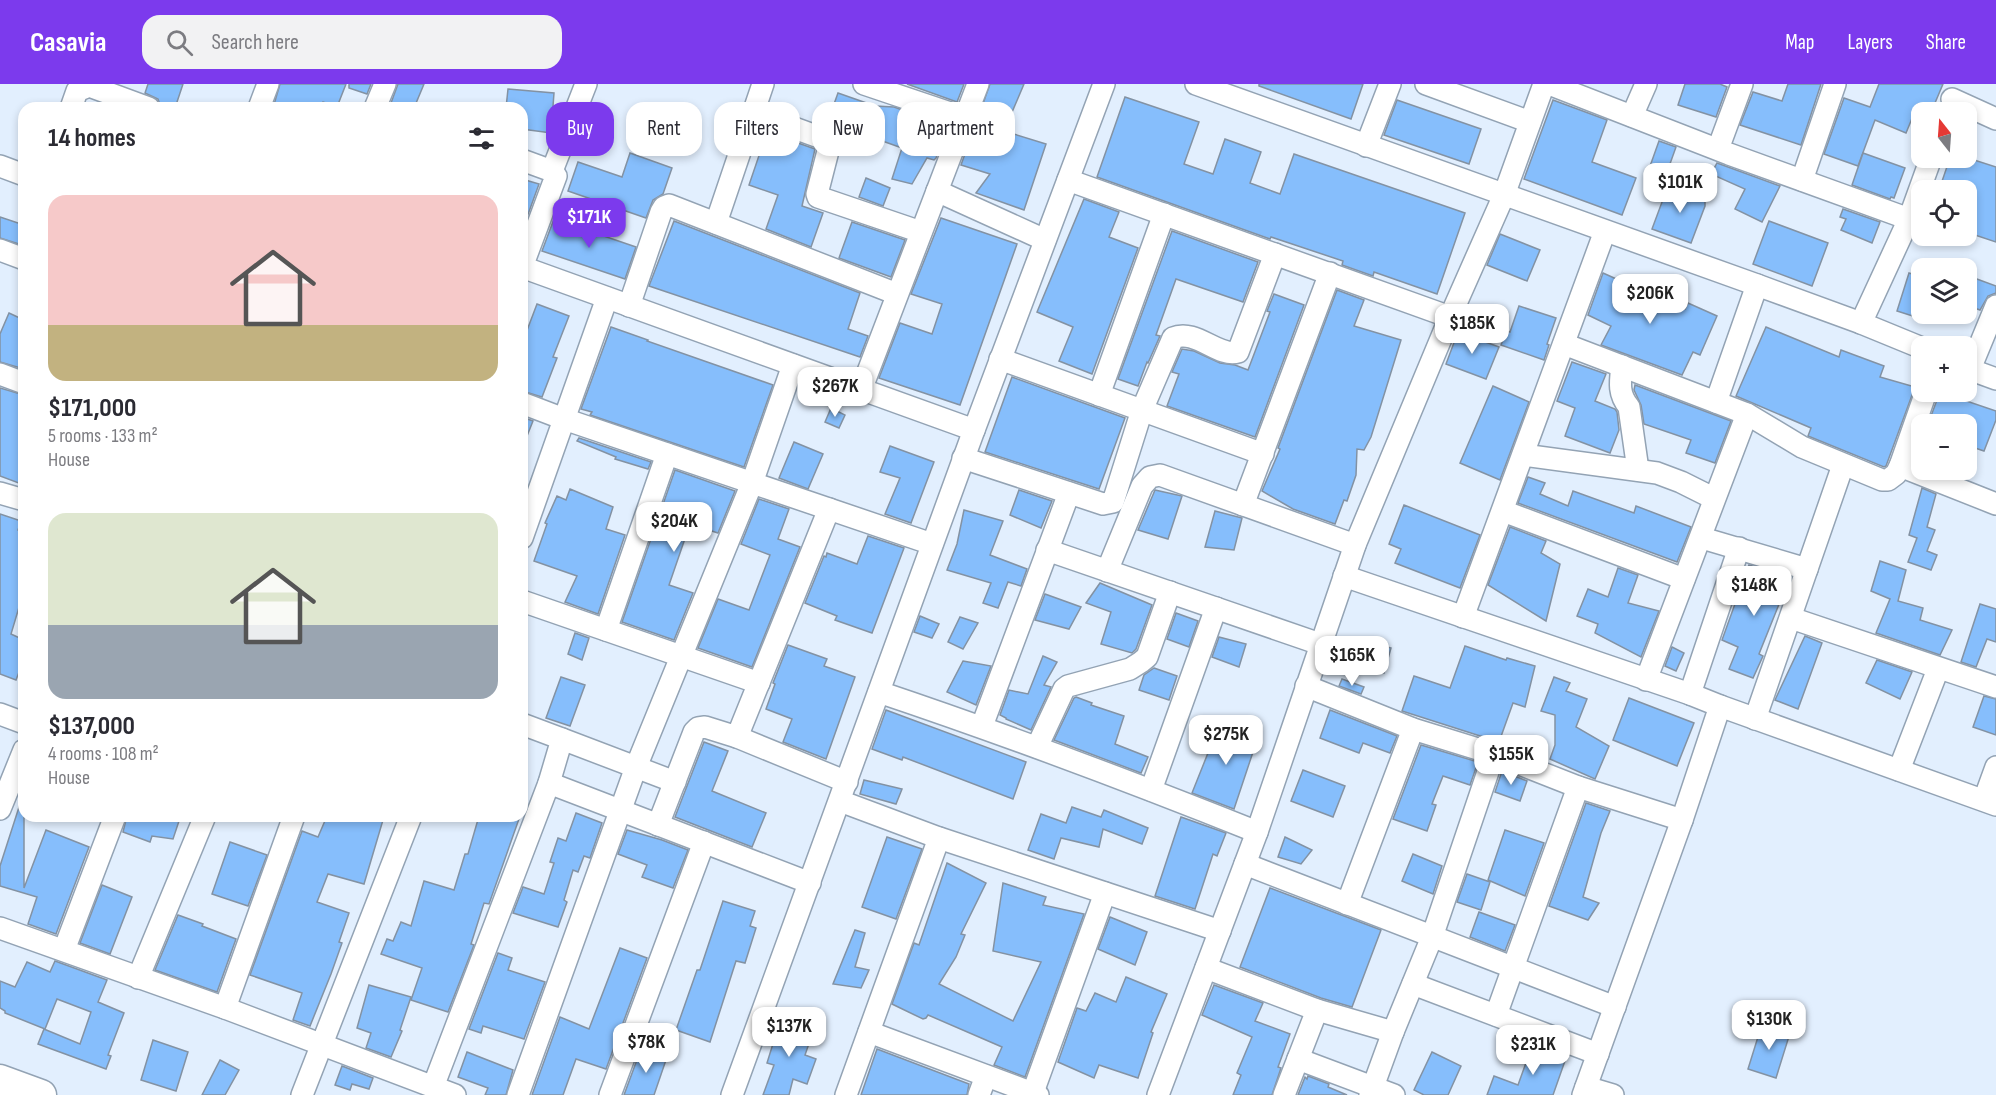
<!DOCTYPE html>
<meta charset="utf-8">
<style>
:root{--surface:#fff;--page:#f2f2f3;--text:#2b2b33;--muted:#7c7c81;--accent:#7c3aed}
body{margin:0;font-family:"Sofia Sans Condensed",sans-serif;background:var(--page);color:var(--text);height:100vh;display:flex;flex-direction:column;font-size:22px;white-space:nowrap}
*{box-sizing:border-box;margin:0}
p{font-size:20px;color:var(--muted)}
.icon{flex:none;width:33px;height:33px;fill:none;stroke:currentColor;stroke-width:2;stroke-linecap:round;stroke-linejoin:round}
.map{position:relative;flex:1;overflow:hidden}
.sheet{position:absolute;left:18px;top:18px;width:510px;height:720px;display:flex;flex-direction:column;background:var(--surface);border-radius:18px;box-shadow:0 3px 9px #0003}
.sheet>*{flex:none}
.banner{position:absolute;left:546px;top:18px;width:570px;height:54px;display:flex;gap:12px}
.needle{width:39px;rotate:343deg}
.controls{position:absolute;left:1911px;top:18px;display:grid;gap:12px}
.controls a{display:grid;place-items:center;width:66px;height:66px;border-radius:12px;background:var(--surface);box-shadow:0 3px 9px #0003;font-size:30px}
.price{position:absolute;translate:-50% -51px;padding:0 14px;border-radius:12px;background:#fff;color:#222;font-size:20px;line-height:39px;filter:drop-shadow(0 2px 3px #0008)}
.price::after{content:'';position:absolute;left:50%;top:36px;width:18px;height:14px;margin-left:-9px;background:inherit;clip-path:polygon(0 0,100% 0,50% 100%)}
.price.selected{background:var(--accent);color:#fff}
ul{padding:0;list-style:none}
li{display:grid;align-content:center;gap:12px;height:318px;padding:0 30px}
li span{display:grid;place-items:center;height:186px;border-radius:18px;color:#555}
li>.icon{margin-inline-start:auto}
span .icon{width:108px;height:108px;fill:#fffc;stroke-width:1}
li b{font-size:26px}
h2{display:flex;justify-content:space-between;align-items:center;height:72px;padding:0 30px;font-size:26px}
.tag{padding:0 21px;border-radius:18px;background:var(--surface);box-shadow:0 3px 9px #0003;font-size:21px;line-height:54px}
.tag.selected{background:var(--accent);color:#fff}
header{display:flex;align-items:center;gap:36px;box-sizing:border-box;height:84px;padding:0 30px;background:var(--accent);color:#fff}
header strong{font-size:28px}
nav{display:flex;gap:33px;margin-inline-start:auto;font-size:21px}
.search{width:420px;height:54px;background:var(--page);display:flex;align-items:center;gap:15px;box-sizing:border-box;padding:0 21px;border-radius:18px;color:var(--muted);font-size:22px}
.map>svg:first-child{display:block}
</style>
<header>
<strong>Casavia</strong>
<div class="search"><svg class="icon" aria-label="search" viewBox="0 0 24 24"><circle cx="10" cy="10" r="6"/><path d="M15 15l6 6"/></svg>Search here</div>
<nav><a>Map</a><a>Layers</a><a>Share</a></nav>
</header>
<div class="map">
<svg width="1996" height="1011" viewBox="0 0 1996 1011">
<rect width="100%" height="100%" fill="#e2effe"/>
<g fill="#86befc" stroke="#8392a3" stroke-width="1.5">
<path d="M148,0H183L175,24H161L158,15L145,9Z"/>
<path d="M280,0H346L337,23L323,18L321,24H273Z"/>
<path d="M349,0H371L367,10L349,4Z"/>
<path d="M398,0H424L414,24H404L391,19Z"/>
<path d="M907,0H964L957,18Z"/>
<path d="M990,0H1024L1004,47L1046,60L1024,126L976,109L990,90L961,81Z"/>
<path d="M1259,0H1363L1351,35L1259,2Z"/>
<path d="M1685,0H1720L1727,3L1716,33L1678,21Z"/>
<path d="M1788,0H1821L1801,61L1740,41L1753,8L1782,17Z"/>
<path d="M1879,0H1943L1932,26L1918,20L1906,49L1875,36L1858,82L1824,70L1844,14L1870,23Z"/>
<path d="M508,5L554,9L551,49L522,45V24H506Z"/>
<path d="M838,9L875,22L894,23L948,42L936,74L934,76L927,74L912,100L892,95L902,64L874,54L876,47L829,34Z"/>
<path d="M1125,13L1199,38L1184,80L1213,90L1225,55L1261,68L1250,99L1280,110L1294,70L1465,129L1437,210L1374,188L1373,192L1342,181L1343,177L1271,153L1270,155L1097,93Z"/>
<path d="M1397,16L1481,45L1469,80L1384,51Z"/>
<path d="M1553,16L1607,36L1592,78L1636,94L1622,131L1524,95Z"/>
<path d="M767,48L815,65L802,122L823,129L811,163L766,145L778,111L749,101Z"/>
<path d="M1659,57L1676,63L1666,91L1649,85Z"/>
<path d="M630,69L672,84L663,110L653,116L646,134L568,107L578,78L622,93Z"/>
<path d="M1863,69L1905,84L1894,114L1891,113L1890,115L1852,101Z"/>
<path d="M1950,74H1968L1996,83V158L1972,150L1975,142L1966,139V106H1939Z"/>
<path d="M1717,79L1780,102L1762,138L1735,125L1745,105L1711,90Z"/>
<path d="M866,94L890,104L883,122L859,113Z"/>
<path d="M522,95L539,100L522,147Z"/>
<path d="M1668,102L1705,115V122L1691,159L1652,145Z"/>
<path d="M1084,115L1119,128L1109,153L1138,164L1092,290L1059,277L1073,243L1037,228Z"/>
<path d="M1843,125L1880,138L1872,159L1841,146L1846,135L1840,133Z"/>
<path d="M0,133L24,141L19,160L0,154Z"/>
<path d="M941,134L1017,160L960,321L879,294L900,239L932,250L942,220L911,210Z"/>
<path d="M554,135L636,163L625,195L542,167Z"/>
<path d="M674,137L860,209L848,245L868,252L860,273L649,202Z"/>
<path d="M1769,137L1828,159L1812,202L1753,180Z"/>
<path d="M852,138L905,156L891,193L839,174Z"/>
<path d="M1172,147L1258,178L1243,218L1176,195L1156,251L1160,252L1148,279L1147,278L1138,302L1118,295Z"/>
<path d="M1500,150L1540,166L1527,197L1487,181Z"/>
<path d="M1603,189L1632,202L1633,200L1671,213L1669,218L1685,225L1688,219L1717,232L1700,271L1693,268L1682,291L1601,261L1611,242L1588,231Z"/>
<path d="M1909,189L1922,193V235L1897,227Z"/>
<path d="M1966,191L1996,202V209L1988,212L1980,226L1966,221Z"/>
<path d="M1337,206L1364,216L1354,242L1401,256L1371,353L1364,366L1357,365L1356,391L1347,417L1344,416L1335,440L1293,425L1262,407L1280,365L1278,364Z"/>
<path d="M1274,210L1304,221L1255,353L1167,322L1179,290L1172,288L1182,265L1194,267L1220,279L1235,281L1248,286L1270,228L1267,227Z"/>
<path d="M537,220L569,232L553,273L557,274L542,313L522,307V272L527,259L523,257Z"/>
<path d="M1519,222L1556,234L1547,260L1549,261L1544,276L1501,261L1506,247L1510,248Z"/>
<path d="M9,229L24,236V285L0,278V250Z"/>
<path d="M611,243L648,256L647,257L773,301L744,383L590,331L592,328L581,325Z"/>
<path d="M1766,243L1839,273L1841,266L1884,282L1880,293L1915,303L1886,382L1884,383L1808,352L1811,344L1736,312Z"/>
<path d="M1458,248L1499,263L1486,295L1446,280Z"/>
<path d="M1572,278L1606,290L1595,317L1615,325L1617,328L1619,346L1610,369L1565,352L1575,324L1557,317Z"/>
<path d="M1012,293L1125,334L1099,405L985,368Z"/>
<path d="M1635,301L1731,337L1715,379L1686,369L1691,356L1644,340L1641,321L1634,306Z"/>
<path d="M1493,302L1529,318L1500,396L1460,379Z"/>
<path d="M0,304L24,311V401L0,392Z"/>
<path d="M1940,308L1996,327V336L1984,367L1966,361V340H1928Z"/>
<path d="M831,324L845,331L839,344L825,338Z"/>
<path d="M522,333L533,337L523,362H522Z"/>
<path d="M579,354L651,378L648,385L615,375L616,373L577,357Z"/>
<path d="M794,358L823,370L808,405L779,394Z"/>
<path d="M890,362L934,378L911,439L885,430L900,394L880,388Z"/>
<path d="M675,386L735,407L718,449L690,440L669,501L693,509L674,556L622,538Z"/>
<path d="M1528,393L1545,399L1540,410L1568,422L1573,407L1634,429L1636,422L1691,443L1677,478L1518,419Z"/>
<path d="M1922,404L1936,410L1927,443L1935,446L1927,467L1937,471L1931,486L1908,478L1917,454L1909,451Z"/>
<path d="M570,405L613,423L606,445L625,451L598,530L565,518L577,492L534,477L547,440L545,439L557,412L566,416Z"/>
<path d="M1019,406L1052,417L1041,444L1010,431Z"/>
<path d="M1155,406L1182,412L1168,455L1138,446Z"/>
<path d="M759,415L789,425L778,455L800,463L752,583L698,564L718,515L749,526L770,471L741,460Z"/>
<path d="M1404,421L1480,451L1460,504L1395,479L1401,465L1389,460Z"/>
<path d="M964,426L1003,437L990,471L1027,485L1021,502L1008,498L998,524L983,519L991,499L947,486L957,460Z"/>
<path d="M1215,427L1242,434L1234,466L1205,463Z"/>
<path d="M0,430L21,437L18,446L24,448V521L20,520L11,550L24,556V575L16,596L0,590Z"/>
<path d="M1510,443L1546,457L1541,469L1560,480L1546,537L1488,501Z"/>
<path d="M868,452L904,464L872,549L835,536L837,532L805,519L824,472L826,473L827,469L857,480Z"/>
<path d="M1880,477L1906,486L1898,517L1923,524L1920,536L1952,546L1940,571L1876,549L1890,515L1871,507Z"/>
<path d="M1749,481L1790,493L1759,570L1763,572L1753,594L1729,585L1738,563L1722,556Z"/>
<path d="M1618,484L1638,491L1628,519L1659,527L1641,573L1595,549L1598,540L1577,532L1588,505L1608,513Z"/>
<path d="M1100,499L1152,521L1136,565L1132,569L1101,560L1111,528L1086,519Z"/>
<path d="M1045,510L1081,523L1069,545L1035,536Z"/>
<path d="M1980,520L1996,525V558L1987,555L1976,583L1961,578Z"/>
<path d="M1176,529L1198,537L1189,563L1167,555Z"/>
<path d="M920,532L939,540L932,554L914,548Z"/>
<path d="M960,533L978,539L963,565L948,558Z"/>
<path d="M575,549L589,554L582,576L568,570Z"/>
<path d="M1805,552L1822,559L1798,625L1775,616Z"/>
<path d="M1219,553L1246,560L1239,583L1212,573Z"/>
<path d="M1369,558L1391,564L1384,589L1361,580Z"/>
<path d="M788,561L827,575L824,582L855,593L826,675L783,658L792,635L766,625L775,600L773,599Z"/>
<path d="M1465,562L1506,576L1507,574L1535,582L1525,623L1513,619L1499,658L1402,627L1414,592L1450,604Z"/>
<path d="M1672,563L1684,569L1676,587L1665,582Z"/>
<path d="M1043,572L1057,578L1044,601L1051,603L1031,646L1006,635V634L1000,631L1009,606L1028,610Z"/>
<path d="M1877,576L1912,588L1900,615L1866,599Z"/>
<path d="M963,577L991,582L976,621L947,608Z"/>
<path d="M1154,584L1177,592L1169,616L1139,606L1144,591Z"/>
<path d="M561,593L585,601L570,642L546,634Z"/>
<path d="M1554,593L1570,599L1566,607L1587,615L1576,643L1609,662L1595,695L1550,675L1555,661V631L1541,627Z"/>
<path d="M1342,595L1364,603L1361,610L1339,602Z"/>
<path d="M1984,612L1996,615V651L1973,643Z"/>
<path d="M1076,613L1092,619L1091,621L1124,632L1115,660L1148,673L1141,689L1054,656L1074,614Z"/>
<path d="M1629,614L1694,639L1677,682L1613,656Z"/>
<path d="M886,626L1026,678L1013,715L903,673L902,676L872,665Z"/>
<path d="M1330,626L1397,652L1390,669L1363,659L1359,669L1320,654Z"/>
<path d="M1220,639L1258,653L1234,725L1192,709Z"/>
<path d="M704,658L728,667L712,707L766,729L752,763L675,733Z"/>
<path d="M1421,661L1478,678L1470,701L1443,692L1432,720L1436,721L1427,747L1393,735Z"/>
<path d="M1303,686L1345,702L1333,733L1291,717Z"/>
<path d="M1502,687L1527,697L1520,717L1495,708Z"/>
<path d="M864,696L902,705L896,720L860,710Z"/>
<path d="M21,717L24,718V804L46,746L89,763L56,850L28,840L37,813L0,802V782Z"/>
<path d="M1586,719L1610,727L1601,749L1583,813L1599,819L1588,836L1549,822Z"/>
<path d="M1072,723L1101,733L1104,726L1148,744L1142,760L1103,745L1099,763L1061,754L1054,775L1028,766L1041,730L1066,739Z"/>
<path d="M576,729L602,739L590,774L584,772L578,788L573,786L564,816L567,818L558,843L513,829L523,803L544,810L554,779L550,778L558,754L566,757Z"/>
<path d="M127,732H172L180,734L173,755L152,752L150,758L123,748Z"/>
<path d="M327,732H370L383,736L364,800L328,790L317,818L349,829L339,858L342,859L331,890L310,942L293,936L302,909L250,891L302,747L318,753Z"/>
<path d="M479,732H520L489,820L484,819L471,860L474,861L448,928L411,916L422,884L381,870L387,855L393,857L401,838L411,842L424,797L454,806L465,770H468Z"/>
<path d="M1181,733L1226,749L1217,772L1213,770L1195,825L1155,812Z"/>
<path d="M627,746L662,756L688,766L673,804L642,793L647,781L618,770Z"/>
<path d="M1505,746L1544,759L1525,812L1488,796Z"/>
<path d="M887,753L922,765L896,835L862,823Z"/>
<path d="M1285,753L1312,766L1301,780L1278,773Z"/>
<path d="M230,758L267,771L248,822L212,810Z"/>
<path d="M1413,770L1442,782L1433,810L1402,797Z"/>
<path d="M947,779L986,799L961,850L965,851L956,873L939,900L1013,937L1041,878L993,867L1003,799L1046,813L1043,821L1084,830L1025,993L994,981L1002,963L928,931L926,934L923,935L892,920L914,859L919,861Z"/>
<path d="M1467,790L1490,798L1481,826L1457,818Z"/>
<path d="M102,801L132,813L110,870L80,859Z"/>
<path d="M1270,804L1381,846L1352,923L1321,914L1240,883Z"/>
<path d="M723,817L755,827L750,842L756,844L745,879L736,877L710,958L676,946L697,886H700Z"/>
<path d="M1479,828L1515,841L1505,867L1470,853Z"/>
<path d="M178,831L203,840L202,842L236,855L217,908L155,886Z"/>
<path d="M1110,833L1147,848L1135,881L1098,865Z"/>
<path d="M855,846L865,849L855,883L869,886L861,904L833,900Z"/>
<path d="M620,864L647,874L606,985L576,975L563,1011H532L560,933L589,945Z"/>
<path d="M498,869L512,874L508,886L545,898L524,955L483,942L481,949L469,945Z"/>
<path d="M55,877L107,896L98,918L124,929L108,971L111,972L106,985L38,960L44,945L80,960L91,928L57,915L45,945L5,929V927L0,924V897L15,903L27,878L50,888Z"/>
<path d="M1126,893L1167,910L1151,948L1153,949L1138,994L1099,981L1094,994L1058,978L1077,924L1086,927L1095,909L1116,918Z"/>
<path d="M369,901L411,913L400,946L402,947L391,973L366,964L371,949L357,944Z"/>
<path d="M1214,901L1263,919L1255,937L1290,950L1278,983L1281,984L1272,1011H1233L1241,991L1237,989L1252,953L1202,931Z"/>
<path d="M781,934L814,945L805,971L816,975L807,1000L793,995L789,1011H763L774,981L767,979Z"/>
<path d="M1762,940L1790,949L1776,994L1748,985Z"/>
<path d="M153,956L188,968L176,1007L141,996Z"/>
<path d="M1532,962L1566,974L1553,1011H1487L1494,992L1518,1001Z"/>
<path d="M641,965L667,973L654,1011H624Z"/>
<path d="M877,965L969,1000L967,1011H861Z"/>
<path d="M467,968L513,986L506,1011H485L488,1004L458,993Z"/>
<path d="M1432,968L1461,982L1448,1011H1424L1414,1006Z"/>
<path d="M220,976L239,986L225,1011H202Z"/>
<path d="M342,982L373,994L369,1005L352,1000L350,1006L335,1001Z"/>
<path d="M1308,992L1329,1000L1328,1003L1347,1011H1298L1305,993L1307,995Z"/>
</g>
<g fill="none" stroke-linecap="round" stroke-linejoin="round">
<defs>
<g id="street">
<path d="M864,0L965,34"/>
<path d="M1196,0L1757,201L1861,239L1922,264"/>
<path d="M1426,0L1530,38"/>
<path d="M1549,0L1729,70L1909,135"/>
<path d="M1952,15L1996,35"/>
<path d="M71,24L77,7L89,2L149,24"/>
<path d="M259,24L268,0"/>
<path d="M375,24L385,0"/>
<path d="M753,29L827,56L828,67L817,110L818,113L921,148"/>
<path d="M1632,32L1646,0"/>
<path d="M1366,62L1390,0"/>
<path d="M1718,65L1742,0"/>
<path d="M522,76L552,87L556,92L522,183"/>
<path d="M0,82L24,91"/>
<path d="M552,87L586,0"/>
<path d="M1068,96L1450,233"/>
<path d="M1802,96L1835,0"/>
<path d="M937,107L1045,156"/>
<path d="M716,139L763,0"/>
<path d="M0,166L24,175"/>
<path d="M522,183L974,346L1104,0"/>
<path d="M629,222L661,128L664,123L669,121L897,210"/>
<path d="M1861,239L1909,135L1931,74"/>
<path d="M1564,260L1747,330L1802,363L1882,396H1888L1896,390L1900,382L1926,308"/>
<path d="M1000,275L1263,370"/>
<path d="M1622,282C1620,298 1618,310 1629,323L1638,386"/>
<path d="M1966,284L1996,295"/>
<path d="M1970,285L1996,222"/>
<path d="M0,290L24,299"/>
<path d="M861,306L978,0"/>
<path d="M1099,311L1164,130"/>
<path d="M1716,318L1757,201"/>
<path d="M522,319L564,335L932,460"/>
<path d="M1523,371L1657,389L1681,398L1713,414"/>
<path d="M963,374L1103,420L1113,418L1142,326L1173,254C1196,244 1218,274 1238,268L1275,170"/>
<path d="M1900,382L1996,420"/>
<path d="M0,409L24,416"/>
<path d="M1243,421L1330,189"/>
<path d="M1503,427L1684,495"/>
<path d="M522,454L607,214"/>
<path d="M1702,454L1807,485"/>
<path d="M1047,466L1320,560"/>
<path d="M1107,487L1142,402L1150,393L1160,391L1355,461"/>
<path d="M1344,492L1690,610L1720,622L1682,736L1583,1011"/>
<path d="M522,517L759,599"/>
<path d="M1463,533L1605,147"/>
<path d="M1791,534L1996,603"/>
<path d="M606,546L667,370"/>
<path d="M1646,596L1747,330"/>
<path d="M1306,602L1413,645L1494,670L1578,703L1682,736"/>
<path d="M879,608C1007,651 1132,698 1257,748"/>
<path d="M1690,610L1739,464"/>
<path d="M1720,622L1996,721"/>
<path d="M0,630L24,639"/>
<path d="M1755,635L1843,381"/>
<path d="M982,642L1069,409"/>
<path d="M737,653L829,425"/>
<path d="M562,655L675,698"/>
<path d="M1037,663L1064,605L1068,602L1130,585L1141,578L1147,573L1170,508"/>
<path d="M1899,686L1938,585"/>
<path d="M549,699L810,799"/>
<path d="M1151,706L1216,524"/>
<path d="M1984,716L1996,683"/>
<path d="M840,717L939,754L1220,847"/>
<path d="M0,725L24,666"/>
<path d="M658,741L694,648L698,644L705,643L737,653L847,698"/>
<path d="M1245,780L1615,923"/>
<path d="M1347,820L1413,645"/>
<path d="M0,844L225,924L455,1011"/>
<path d="M64,866L115,732"/>
<path d="M1206,884L1317,926L1284,1011"/>
<path d="M138,894L205,732"/>
<path d="M1413,900L1598,970"/>
<path d="M225,924L294,732"/>
<path d="M1317,926L1393,948L1370,1011"/>
<path d="M1496,931L1578,703"/>
<path d="M869,948L1038,1011"/>
<path d="M1393,948L1432,853L1494,670"/>
<path d="M1298,975L1394,1011"/>
<path d="M433,1003L549,699L562,655L522,640"/>
<path d="M1586,1003L1613,1011"/>
<path d="M302,1011L411,732"/>
<path d="M518,1011L636,683L752,399L793,281"/>
<path d="M610,1011L704,758"/>
<path d="M732,1011L974,346"/>
<path d="M846,1011L939,754"/>
<path d="M979,1011L986,992"/>
<path d="M1032,1011L1105,809"/>
<path d="M1158,1011L1257,748L1355,461L1450,233L1504,111L1544,0"/>
</g>
<path id="secondary" d="M0,996L41,1011"/>
</defs>
<use href="#street" stroke="#93a3b4" stroke-width="24"/>
<use href="#secondary" stroke="#93a3b4" stroke-width="33"/>
<use href="#street" stroke="#fff" stroke-width="21"/>
<use href="#secondary" stroke="#fff" stroke-width="30"/>
</g>
</svg>
<div class="controls">
<a><svg class="needle" viewBox="-14 -14 28 28"><path d="M0-13l5 13h-10z" fill="#e53935"/><path d="M0 13l5-13h-10z" fill="#7c7c81"/></svg></a>
<a><svg class="icon" aria-label="locate" viewBox="0 0 24 24"><circle cx="12" cy="12" r="6"/><path d="M12 2v4M12 18v4M2 12h4M18 12h4"/></svg></a>
<a><svg class="icon" aria-label="layers" viewBox="0 0 24 24"><path d="M12 4l9 5-9 5-9-5zM3 14l9 5 9-5"/></svg></a>
<a>+</a>
<a>−</a>
</div>
<b class="price" style="left:1680px;top:130px">$101K</b>
<b class="price selected" style="left:589px;top:165px">$171K</b>
<b class="price" style="left:1650px;top:241px">$206K</b>
<b class="price" style="left:1472px;top:271px">$185K</b>
<b class="price" style="left:835px;top:334px">$267K</b>
<b class="price" style="left:674px;top:469px">$204K</b>
<b class="price" style="left:1754px;top:533px">$148K</b>
<b class="price" style="left:1352px;top:603px">$165K</b>
<b class="price" style="left:1226px;top:682px">$275K</b>
<b class="price" style="left:1511px;top:702px">$155K</b>
<b class="price" style="left:1769px;top:967px">$130K</b>
<b class="price" style="left:789px;top:974px">$137K</b>
<b class="price" style="left:646px;top:990px">$78K</b>
<b class="price" style="left:1533px;top:992px">$231K</b>
<div class="banner">
<a class="tag selected">Buy</a>
<a class="tag">Rent</a>
<a class="tag">Filters</a>
<a class="tag">New</a>
<a class="tag">Apartment</a>
</div>
<section class="sheet">
<h2>14 homes<svg class="icon" aria-label="filters" viewBox="0 0 24 24"><path d="M4 7h16M4 17h16"/><circle cx="9" cy="7" r="2"/><circle cx="15" cy="17" r="2"/></svg></h2>
<ul>
<li><span style="background:linear-gradient(#f6c9c9 70%,#c2b280 0)"><svg class="icon" aria-label="home" viewBox="0 0 24 24"><path d="M3 11l9-7 9 7M6 9v11h12V9"/></svg></span><div><b>$171,000</b><p>5 rooms · 133 m²</p><p>House</p></div></li>
<li><span style="background:linear-gradient(#dfe7d0 60%,#9aa5b1 0)"><svg class="icon" aria-label="home" viewBox="0 0 24 24"><path d="M3 11l9-7 9 7M6 9v11h12V9"/></svg></span><div><b>$137,000</b><p>4 rooms · 108 m²</p><p>House</p></div></li>
</ul>
</section>
</div>
